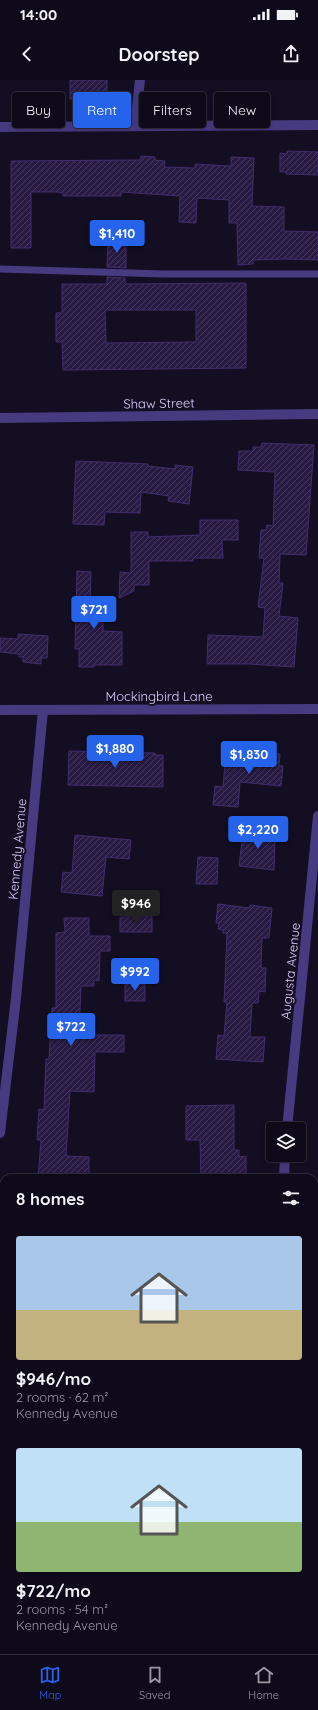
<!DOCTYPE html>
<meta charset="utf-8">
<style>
:root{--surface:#0f0a1a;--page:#181323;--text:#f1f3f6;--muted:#9b9aa2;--line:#2f2b39;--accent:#2563eb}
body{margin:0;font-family:Quicksand,sans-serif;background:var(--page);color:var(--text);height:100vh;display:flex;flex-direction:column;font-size:15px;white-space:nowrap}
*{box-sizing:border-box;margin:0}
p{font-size:13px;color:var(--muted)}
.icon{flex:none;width:22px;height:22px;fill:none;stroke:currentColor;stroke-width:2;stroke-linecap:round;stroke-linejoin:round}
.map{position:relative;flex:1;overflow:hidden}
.sheet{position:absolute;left:0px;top:1094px;width:318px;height:480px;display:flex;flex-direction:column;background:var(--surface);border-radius:12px 12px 0 0;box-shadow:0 2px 6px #0003,0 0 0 1px var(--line)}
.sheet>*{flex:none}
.banner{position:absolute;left:12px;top:12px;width:294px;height:36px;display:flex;gap:8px}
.controls{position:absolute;left:266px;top:1042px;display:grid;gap:8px}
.controls a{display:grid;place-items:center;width:40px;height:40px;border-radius:4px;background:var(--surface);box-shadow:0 2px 6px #0003,0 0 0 1px var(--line);font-size:20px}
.price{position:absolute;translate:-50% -34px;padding:0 9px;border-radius:4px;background:var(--accent);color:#fff;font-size:13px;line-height:26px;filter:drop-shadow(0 1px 2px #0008)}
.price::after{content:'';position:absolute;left:50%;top:24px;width:12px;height:9px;margin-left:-6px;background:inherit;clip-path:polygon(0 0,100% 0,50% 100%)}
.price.on{background:#222;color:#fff}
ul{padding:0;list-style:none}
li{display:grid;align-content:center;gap:8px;height:212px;padding:0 16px}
li span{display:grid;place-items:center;height:124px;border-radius:4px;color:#555}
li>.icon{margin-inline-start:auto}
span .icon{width:72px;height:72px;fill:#fffc;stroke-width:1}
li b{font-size:17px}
h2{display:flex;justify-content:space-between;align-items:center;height:48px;padding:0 16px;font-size:17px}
.tag{padding:0 14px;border-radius:4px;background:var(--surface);box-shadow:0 2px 6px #0003,0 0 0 1px var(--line);font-size:14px;line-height:36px}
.tag.on{background:var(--accent);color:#fff}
.status{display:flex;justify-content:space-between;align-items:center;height:28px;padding:0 20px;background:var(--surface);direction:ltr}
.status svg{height:11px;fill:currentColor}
header{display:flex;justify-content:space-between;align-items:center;height:52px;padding:0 16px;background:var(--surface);font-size:18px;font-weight:700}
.tab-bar{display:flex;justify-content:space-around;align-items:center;height:56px;border-top:1px solid var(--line);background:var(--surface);font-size:11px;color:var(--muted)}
.tab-bar a{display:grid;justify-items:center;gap:2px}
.tab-bar .on{color:var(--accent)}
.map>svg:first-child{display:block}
</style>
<div class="status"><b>14:00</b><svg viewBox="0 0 49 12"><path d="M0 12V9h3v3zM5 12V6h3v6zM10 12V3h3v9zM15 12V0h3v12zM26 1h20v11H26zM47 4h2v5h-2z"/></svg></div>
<header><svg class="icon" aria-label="back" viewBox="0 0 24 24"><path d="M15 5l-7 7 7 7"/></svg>Doorstep<svg class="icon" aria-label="share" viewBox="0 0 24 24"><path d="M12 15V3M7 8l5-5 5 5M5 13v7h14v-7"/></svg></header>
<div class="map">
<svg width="318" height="1574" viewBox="0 0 318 1574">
<defs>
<pattern id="building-hatch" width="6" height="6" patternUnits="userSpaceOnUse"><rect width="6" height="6" fill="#281a43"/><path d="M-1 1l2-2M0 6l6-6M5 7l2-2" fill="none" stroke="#473a5f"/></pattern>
</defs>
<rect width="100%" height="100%" fill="#140e22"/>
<g fill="url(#building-hatch)" stroke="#422d6e" fill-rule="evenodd">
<rect x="70" y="0" width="37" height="19"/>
<path d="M287,71L318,72V95L286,94V92H280V73L287,74Z"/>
<path d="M141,76L155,77V80L165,81L164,87L195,88V84L231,86V77L254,78L252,126L284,127V151L318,152V180L284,179L253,180V184L238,185L237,143H229V120L197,118L196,143L179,142L180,116L121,112V116H63V113L58,112H31V168H11V81L135,80H140Z"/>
<path d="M108,160L126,161V188L107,187Z"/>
<path d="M107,197L125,198V204L246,203V288L63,290L62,262H56V233H62V204H107ZM105,230H196V262L106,263Z"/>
<path d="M262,363L314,365L306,475L280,474L279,503H283L279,536L298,538L294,587L249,584H207L208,555L263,557L265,528L258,527L264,478H259L261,450H266L267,445L273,446L275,392L238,390L239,371H253V367H261Z"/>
<path d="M76,381L148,384V386L175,389V385L193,387L189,424L168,421L169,416L141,412L140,433L105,432L104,445L73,444Z"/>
<path d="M200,440H238V460H222L223,478H193V481H149V505H134V511L119,518L120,492L131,493V452H148V457L200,455Z"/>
<path d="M77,491L91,492L90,526L103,520V551L122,552V585H94V587H79V569H75Z"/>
<path d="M18,554L48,556L47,578H41V584L23,582V577H19V574L0,572V558L18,559Z"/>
<path d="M250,665L268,667L267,673L280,674L279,686H283L281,706L240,702L238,727L213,725L215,706L223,707L225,683L246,685L247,669H249Z"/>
<path d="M69,671L155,673V675H163V707L68,705Z"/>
<path d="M248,746L272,751L271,758H275L274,790L239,786L242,761H246Z"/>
<path d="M75,755L131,760L129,779L106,777L102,816L61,812L63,792L72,793Z"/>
<path d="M198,777L218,778L217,804H196Z"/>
<path d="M218,824L250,828V825L272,828L269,858H262L261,888H266L265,912L259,911L258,923H252L250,957H265L263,982L216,979L218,955L224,956L227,922H224L227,853H223V850L218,849L219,843H216Z"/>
<path d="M152,836V852H120V837Z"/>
<path d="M64,838H89V856H110V871H100L99,901L94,900V906H81L79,955H124V972H95L94,1012L70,1011L66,1076L89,1077V1096L67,1095V1098H38L41,1060H37L39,1029L44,1030L46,979H49L52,928H56V853L65,852Z"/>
<rect x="125" y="904" width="20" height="17"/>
<path d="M234,1025V1070H239V1077L246,1076V1098H201L200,1060H186V1026Z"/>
</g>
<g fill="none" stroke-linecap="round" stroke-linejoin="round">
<path stroke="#463a80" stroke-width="7" d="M0,189L163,194H318"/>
<g stroke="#463a80" stroke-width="10">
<path d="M135,46L140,0"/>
<path d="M0,47L318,45"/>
<path d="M0,338L318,334"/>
<path d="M0,630L318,629"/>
<path d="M287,1049L318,736"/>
<path d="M0,1053L16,918L43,630"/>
<path d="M284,1098L285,1075"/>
<path d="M314,1191L318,1192"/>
<path d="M0,1192H4"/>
<path d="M314,1530L318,1531"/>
<path d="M0,1534H4"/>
<path d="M282,1570V1574"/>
</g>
</g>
<g text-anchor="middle" stroke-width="4" stroke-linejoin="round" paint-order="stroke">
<g font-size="13" fill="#dbd0fe" stroke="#140e22">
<text transform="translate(159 323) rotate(-1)" y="5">Shaw Street</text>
<text x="159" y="621">Mockingbird Lane</text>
<text transform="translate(17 769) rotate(-85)" y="5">Kennedy Avenue</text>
<text transform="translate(290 891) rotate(-84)" y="5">Augusta Avenue</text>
</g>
</g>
</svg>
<div class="controls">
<a><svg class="icon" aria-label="layers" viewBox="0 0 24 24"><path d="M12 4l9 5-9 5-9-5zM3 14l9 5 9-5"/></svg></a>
</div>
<b class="price" style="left:117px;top:174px">$1,410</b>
<b class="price" style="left:94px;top:550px">$721</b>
<b class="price" style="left:115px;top:689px">$1,880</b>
<b class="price" style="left:249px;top:695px">$1,830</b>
<b class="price" style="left:258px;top:770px">$2,220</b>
<b class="price on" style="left:136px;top:844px">$946</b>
<b class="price" style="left:135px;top:912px">$992</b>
<b class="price" style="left:71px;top:967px">$722</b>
<div class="banner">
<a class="tag">Buy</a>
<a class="tag on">Rent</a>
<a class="tag">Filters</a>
<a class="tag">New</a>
</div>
<section class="sheet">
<h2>8 homes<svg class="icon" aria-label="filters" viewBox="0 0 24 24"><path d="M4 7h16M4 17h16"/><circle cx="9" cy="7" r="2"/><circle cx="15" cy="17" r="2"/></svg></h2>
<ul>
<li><span style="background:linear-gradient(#a9c7e8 60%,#c2b280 0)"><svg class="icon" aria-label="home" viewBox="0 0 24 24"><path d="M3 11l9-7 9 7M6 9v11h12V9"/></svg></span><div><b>$946/mo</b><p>2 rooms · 62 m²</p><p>Kennedy Avenue</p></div></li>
<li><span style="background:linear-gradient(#bfe0f5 60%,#8fb573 0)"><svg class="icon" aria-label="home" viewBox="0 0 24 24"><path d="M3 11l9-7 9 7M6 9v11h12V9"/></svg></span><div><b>$722/mo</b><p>2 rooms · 54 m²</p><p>Kennedy Avenue</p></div></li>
</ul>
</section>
</div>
<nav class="tab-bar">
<a class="on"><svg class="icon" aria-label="map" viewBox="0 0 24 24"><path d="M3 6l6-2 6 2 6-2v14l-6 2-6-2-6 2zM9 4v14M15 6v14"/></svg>Map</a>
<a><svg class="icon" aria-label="saved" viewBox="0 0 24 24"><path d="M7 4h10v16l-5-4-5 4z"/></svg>Saved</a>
<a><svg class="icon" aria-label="home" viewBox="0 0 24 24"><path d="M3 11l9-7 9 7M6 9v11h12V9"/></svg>Home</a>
</nav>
